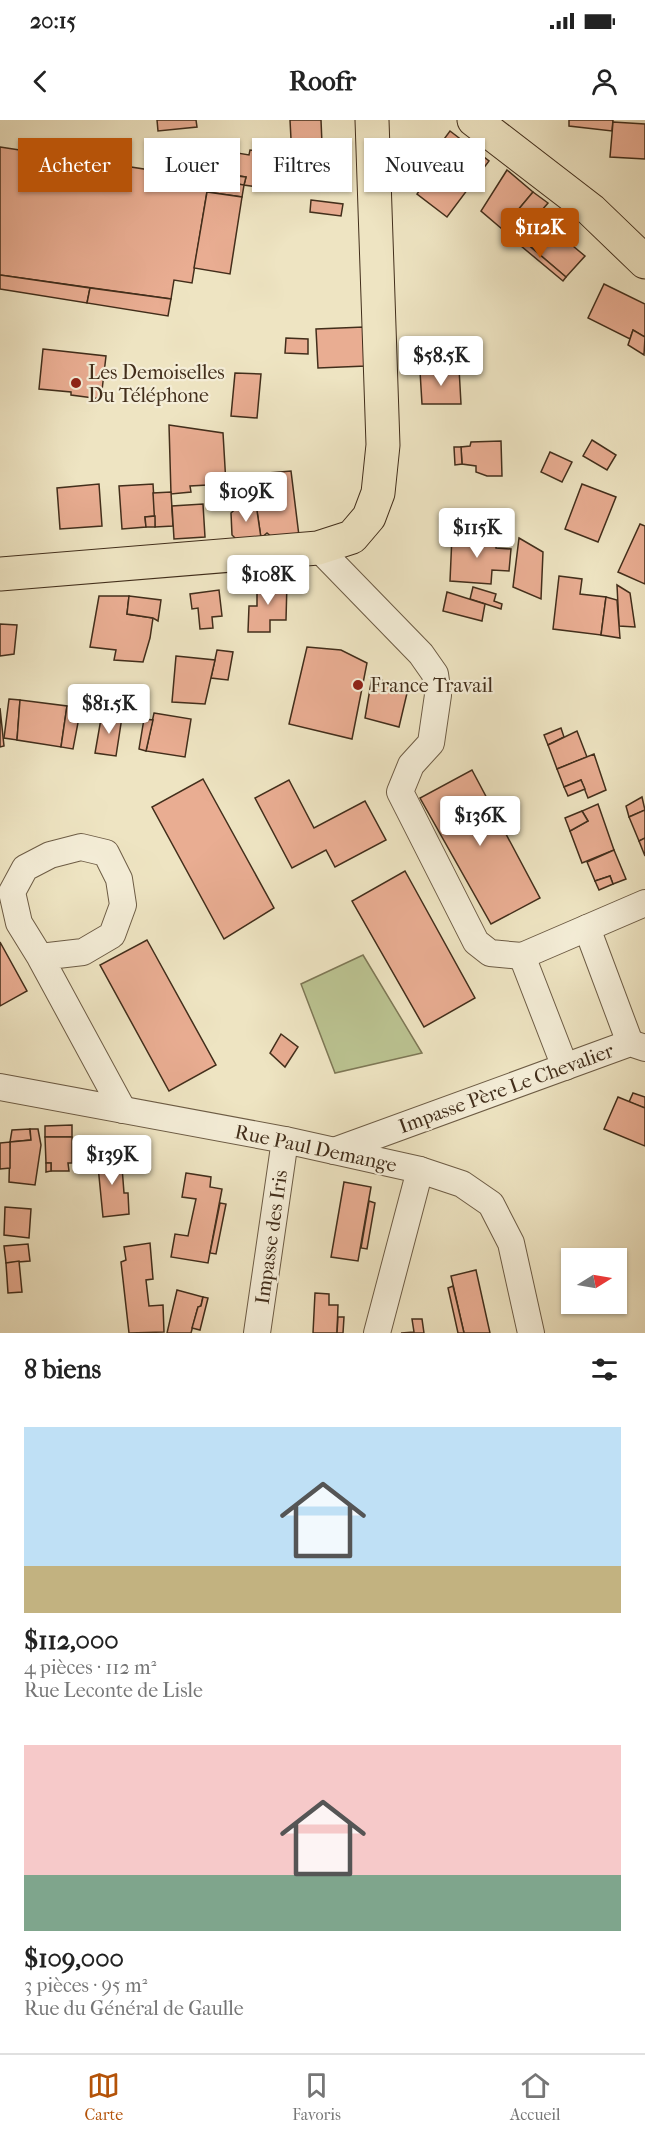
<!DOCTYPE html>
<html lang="fr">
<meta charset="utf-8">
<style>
:root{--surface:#fff;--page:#f2f2f2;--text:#222;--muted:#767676;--line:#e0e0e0;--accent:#b45309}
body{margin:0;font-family:"IM FELL French Canon",serif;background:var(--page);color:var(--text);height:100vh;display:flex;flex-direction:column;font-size:22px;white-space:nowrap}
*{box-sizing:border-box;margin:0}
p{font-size:20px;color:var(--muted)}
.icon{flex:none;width:33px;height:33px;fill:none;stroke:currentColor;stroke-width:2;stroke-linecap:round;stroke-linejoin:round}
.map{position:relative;height:1213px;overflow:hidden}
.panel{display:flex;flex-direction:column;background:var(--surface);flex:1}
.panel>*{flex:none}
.banner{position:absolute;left:18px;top:18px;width:609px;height:54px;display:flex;gap:12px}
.needle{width:39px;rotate:79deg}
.tools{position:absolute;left:561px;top:1128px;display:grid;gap:12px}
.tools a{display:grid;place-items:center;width:66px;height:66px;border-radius:0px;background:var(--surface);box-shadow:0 2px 4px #0004;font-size:30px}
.price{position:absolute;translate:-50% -51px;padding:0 14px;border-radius:6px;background:#fff;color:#222;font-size:20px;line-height:39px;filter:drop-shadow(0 2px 3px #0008)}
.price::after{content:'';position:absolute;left:50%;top:36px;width:18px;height:14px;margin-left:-9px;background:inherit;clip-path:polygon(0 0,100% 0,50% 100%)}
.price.selected{background:var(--accent);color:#fff}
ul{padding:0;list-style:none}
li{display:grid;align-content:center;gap:12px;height:318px;padding:0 24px}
li span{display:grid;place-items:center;height:186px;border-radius:0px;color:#555}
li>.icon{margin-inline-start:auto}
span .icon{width:108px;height:108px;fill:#fffc;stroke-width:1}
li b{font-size:26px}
h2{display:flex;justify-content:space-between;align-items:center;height:72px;padding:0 24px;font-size:26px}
.chip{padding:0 21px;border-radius:0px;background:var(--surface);box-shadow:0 2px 4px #0004;font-size:21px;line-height:54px}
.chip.selected{background:var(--accent);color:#fff}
.status{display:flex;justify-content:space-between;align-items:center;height:42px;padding:0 30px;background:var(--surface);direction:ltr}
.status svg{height:16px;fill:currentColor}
header{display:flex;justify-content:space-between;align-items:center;height:78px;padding:0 24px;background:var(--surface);font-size:27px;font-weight:700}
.tabs{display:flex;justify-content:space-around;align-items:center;height:84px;border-top:2px solid var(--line);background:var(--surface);font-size:16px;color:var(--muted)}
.tabs a{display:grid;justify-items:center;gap:3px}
.tabs .selected{color:var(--accent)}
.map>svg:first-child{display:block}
</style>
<div class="status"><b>20:15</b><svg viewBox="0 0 49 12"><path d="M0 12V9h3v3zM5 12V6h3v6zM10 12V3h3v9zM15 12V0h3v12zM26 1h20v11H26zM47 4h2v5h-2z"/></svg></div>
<header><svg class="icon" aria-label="back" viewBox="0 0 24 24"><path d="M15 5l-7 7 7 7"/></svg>Roofr<svg class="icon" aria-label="person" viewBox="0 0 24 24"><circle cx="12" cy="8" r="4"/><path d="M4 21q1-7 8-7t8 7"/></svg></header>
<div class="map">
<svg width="645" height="1213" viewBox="0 0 645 1213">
<rect width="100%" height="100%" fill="#eee4c2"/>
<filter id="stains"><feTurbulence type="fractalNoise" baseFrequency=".00333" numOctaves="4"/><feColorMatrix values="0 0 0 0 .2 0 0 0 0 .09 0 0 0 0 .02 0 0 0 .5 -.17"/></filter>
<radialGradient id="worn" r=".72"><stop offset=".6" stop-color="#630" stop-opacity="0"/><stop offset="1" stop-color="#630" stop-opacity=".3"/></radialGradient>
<path fill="#bbc391" stroke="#7e7856" stroke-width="1.5" d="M363,835L422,933L335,953L301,864Z"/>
<g fill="#e9ad92" stroke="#422e1b" stroke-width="1.5">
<path d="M157,0H196L197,7L158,11Z"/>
<path d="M290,0H321L322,24L291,19Z"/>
<path d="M569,0H613L612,11L569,6Z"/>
<path d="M613,2L645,4V39L610,37Z"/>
<path d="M450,11L489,41L447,97L417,74L428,58L435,64L449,46L433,34Z"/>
<path d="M194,22L227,27L225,40L237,41L235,55L189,51Z"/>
<path d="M0,27L209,59L192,163L174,160L171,179L0,155Z"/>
<path d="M227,27L238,28L237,33L249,35L250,30L285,35L280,70L244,65L246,57L235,55L237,41L225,40Z"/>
<path d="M433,34L449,46L435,64L428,58L437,48L427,41Z"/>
<path d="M285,35L293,36L288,71L280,70Z"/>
<path d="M507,50L533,72L502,109L481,91Z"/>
<path d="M189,51L246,57L244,65L189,57Z"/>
<path d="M209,59L244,65L242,77L207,72Z"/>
<path d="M207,72L242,77L230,154L194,148Z"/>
<path d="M533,72L548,83L515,121L502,109Z"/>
<path d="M311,80L343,84L341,96L310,92Z"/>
<path d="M537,96L585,136L566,157L519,117Z"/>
<path d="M555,98L577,117L571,124L549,106Z"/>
<path d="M519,117L566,157L563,161L515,121Z"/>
<path d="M0,155L90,168L87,183L0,169Z"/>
<path d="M604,164L645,184V217L633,210L630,219L588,198Z"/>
<path d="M90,168L171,179L168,196L87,183Z"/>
<path d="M364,207L366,246L318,248L316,209Z"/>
<path d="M633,210L645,217L644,235L628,225Z"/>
<path d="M286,218L308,219V234L285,233Z"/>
<path d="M43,229L106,236L101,279L71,275V272L39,269Z"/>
<path d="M459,248L461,284H422L420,251Z"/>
<path d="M235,253L261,254L257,298L231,296Z"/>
<path d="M169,305L223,313L226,364L190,366L191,372L171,374Z"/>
<path d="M592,320L616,335L607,350L583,336Z"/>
<path d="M501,321L502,356H487L476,352V346L462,344L461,327L470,326L471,322Z"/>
<path d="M454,327H461L462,344L455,345Z"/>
<path d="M550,332L572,342L562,362L541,352Z"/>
<path d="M291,351L299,416L273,418L267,413L261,418L256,384L264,376L262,359L268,353Z"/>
<path d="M99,364L102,406L60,409L57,368Z"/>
<path d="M153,364L155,396L145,397L146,407L122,409L119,366Z"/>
<path d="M582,364L616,377L598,422L565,409Z"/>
<path d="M171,372L173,406L155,407L153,373Z"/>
<path d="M203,384L205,417L174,419L172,386Z"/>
<path d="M256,384L261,418L238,421L232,415L231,393L240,385Z"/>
<path d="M155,396V407H146L145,397Z"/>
<path d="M640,404L645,406V464L618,452Z"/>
<path d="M452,416L496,418V428L511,429L509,451L492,450L491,464L450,461Z"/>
<path d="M519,418L543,432L541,479L513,467Z"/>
<path d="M559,456L582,459L580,474L606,477L601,515L553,509Z"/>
<path d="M257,462H287L286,500H270V512H248L249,486H257Z"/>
<path d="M617,465L630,473L635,507L619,506Z"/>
<path d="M473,467L496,474L494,481L502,484L501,489L470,479Z"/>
<path d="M219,470L222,496L212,497L213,508L200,509L198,488L192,489L190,474Z"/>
<path d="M447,472L485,484L482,501L443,491Z"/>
<path d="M99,476H129L127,494L153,498L150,518L143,542L114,540L116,530L90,527Z"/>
<path d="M129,476L161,480L158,501L153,498L127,494Z"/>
<path d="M606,477L617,480L620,518L601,515Z"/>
<path d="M0,504L17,505L14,534L0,536Z"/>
<path d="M307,527L341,530L367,543L352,619L289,604Z"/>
<path d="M217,530L233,532L228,560L211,558Z"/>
<path d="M176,536L215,540L205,584L172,582Z"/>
<path d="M372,557L408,569L399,607L365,598Z"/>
<path d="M9,579L20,580L17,620L4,618Z"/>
<path d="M20,580L67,586L61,627L17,620Z"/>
<path d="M67,586L81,587L73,629L61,627Z"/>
<path d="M0,588L4,626L0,627Z"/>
<path d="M102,593L122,597L116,636L95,633Z"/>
<path d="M154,593L191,599L185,637L146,631Z"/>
<path d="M144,599L153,600L146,631L139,629Z"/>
<path d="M561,608L564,617L548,625L544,615Z"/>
<path d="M577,611L587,637L557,649L548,625Z"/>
<path d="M594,634L606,670L588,678L581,660L564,667L557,649Z"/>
<path d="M472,650L540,778L491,804L420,678Z"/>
<path d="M203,659L274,788L224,819L152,687Z"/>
<path d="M289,660L314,708L365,681L386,720L335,747L326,730L292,748L255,678Z"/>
<path d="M581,660L585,669L568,676L564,667Z"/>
<path d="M642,677L645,690L629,697L626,686Z"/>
<path d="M598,684L614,730L582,743L570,711L588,701L582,691Z"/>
<path d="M645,690V718L639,721L629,697Z"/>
<path d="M582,691L588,701L570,711L565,698Z"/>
<path d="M645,718V736L639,721Z"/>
<path d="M614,730L626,759L613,764L610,756L595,761L587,742Z"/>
<path d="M405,751L475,878L424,907L352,781Z"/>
<path d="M610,756L613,764L599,770L595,761Z"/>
<path d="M147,820L216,945L169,971L100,845Z"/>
<path d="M0,822L27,871L0,886Z"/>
<path d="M281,914L298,927L285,947L270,933Z"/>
<path d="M633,973L645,977V988L629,982Z"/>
<path d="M618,977L645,988V1026L604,1009Z"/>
<path d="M72,1005V1017H45V1006Z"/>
<path d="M30,1009L31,1020L10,1022L12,1010Z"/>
<path d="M30,1009H38L41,1025L35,1065L9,1062L10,1022L31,1020Z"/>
<path d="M45,1017H72V1043H68L69,1051H51V1043H46Z"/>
<path d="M10,1022V1048L0,1049V1023Z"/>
<path d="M121,1034L124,1073H128L129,1094L103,1097L97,1036Z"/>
<path d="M46,1043H51V1051L46,1052Z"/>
<path d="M186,1053L211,1057L210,1067L222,1069L208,1143L171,1137L175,1114L188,1116L196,1079L182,1077Z"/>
<path d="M344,1062L371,1067L358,1141L331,1137Z"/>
<path d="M369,1081L375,1083L367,1129L361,1128Z"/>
<path d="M220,1083L226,1084L216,1134L210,1133Z"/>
<path d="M5,1087L31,1089L29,1118L4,1115Z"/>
<path d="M150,1123L153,1159L146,1160L149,1186L163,1185L164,1212L129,1213L121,1142L126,1140L124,1127Z"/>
<path d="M28,1124L30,1141L6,1143L4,1126Z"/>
<path d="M19,1141L22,1172L8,1173L6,1143Z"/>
<path d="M476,1150L490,1213H464L451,1156Z"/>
<path d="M453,1166L464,1213H458L448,1168Z"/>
<path d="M177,1170L203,1177L201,1186L198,1187L191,1213H167Z"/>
<path d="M315,1173L329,1174V1185H338L337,1213H313Z"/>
<path d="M203,1177L208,1178L200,1210L192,1208L198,1187L201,1186Z"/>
<path d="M338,1197H344L343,1213H337Z"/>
<path d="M412,1199H422L424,1213H401L414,1212Z"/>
</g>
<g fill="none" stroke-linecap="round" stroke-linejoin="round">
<defs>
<g id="minor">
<path d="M318,428L421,534L435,554L438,575L431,623L411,645L400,672L476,822L490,833L522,836"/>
<path d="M587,808L630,923"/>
<path d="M522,836L645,783"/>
<path d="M522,836L565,947"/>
<path d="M40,837L83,832L112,815L123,785L119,759L106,733L81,727L50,735L25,748L12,772L19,803L40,837L123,990"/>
<path d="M0,967L285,1020L420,1050L462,1064L491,1084L511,1123L531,1213"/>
<path d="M334,1031L630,923L645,928"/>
<path d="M257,1213L285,1020"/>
<path d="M377,1213L420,1050"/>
</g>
<g id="major">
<path d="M474,0L591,90L645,142"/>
<path d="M0,454L318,428L352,417L369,397L378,373L383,325L372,0"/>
</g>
</defs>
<use href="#minor" stroke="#6d5c45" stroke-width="28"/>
<use href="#major" stroke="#422e1b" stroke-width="35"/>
<use href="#minor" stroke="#f4edd7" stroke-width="26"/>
<use href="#major" stroke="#eee4c2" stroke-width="33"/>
</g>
<g fill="#8f2418" stroke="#f4edd7" stroke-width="2">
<circle cx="76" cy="263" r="6"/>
<circle cx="358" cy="565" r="6"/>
</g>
<g text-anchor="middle" stroke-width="4.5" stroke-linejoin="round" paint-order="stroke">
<g font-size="20" fill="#422e1b" stroke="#f4edd7" text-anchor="start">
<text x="88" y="259">Les Demoiselles<tspan x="88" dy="23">Du Téléphone</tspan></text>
<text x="370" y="572">France Travail</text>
</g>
<g font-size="20" fill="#422e1b" stroke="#f4edd7">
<text transform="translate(506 968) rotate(-20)" y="7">Impasse Père Le Chevalier</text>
<text transform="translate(316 1028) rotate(12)" y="7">Rue Paul Demange</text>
<text transform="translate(271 1117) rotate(-82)" y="7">Impasse des Iris</text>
</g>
</g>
<rect width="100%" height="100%" filter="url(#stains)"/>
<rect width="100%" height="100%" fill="url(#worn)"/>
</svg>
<div class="tools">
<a><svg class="needle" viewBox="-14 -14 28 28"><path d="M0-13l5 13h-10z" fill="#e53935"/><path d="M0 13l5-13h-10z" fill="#767676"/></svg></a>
</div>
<b class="price selected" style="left:540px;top:139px">$112K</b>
<b class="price" style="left:441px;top:267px">$58.5K</b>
<b class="price" style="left:246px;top:403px">$109K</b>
<b class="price" style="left:477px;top:439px">$115K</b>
<b class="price" style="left:268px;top:486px">$108K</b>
<b class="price" style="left:109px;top:615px">$81.5K</b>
<b class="price" style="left:480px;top:727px">$136K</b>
<b class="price" style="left:112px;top:1066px">$139K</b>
<div class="banner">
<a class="chip selected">Acheter</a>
<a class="chip">Louer</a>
<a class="chip">Filtres</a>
<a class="chip">Nouveau</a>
</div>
</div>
<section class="panel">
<h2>8 biens<svg class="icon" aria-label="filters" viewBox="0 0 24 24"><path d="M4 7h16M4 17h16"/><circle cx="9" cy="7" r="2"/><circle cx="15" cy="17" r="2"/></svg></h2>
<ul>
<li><span style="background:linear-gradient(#bfe0f5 75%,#c2b280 0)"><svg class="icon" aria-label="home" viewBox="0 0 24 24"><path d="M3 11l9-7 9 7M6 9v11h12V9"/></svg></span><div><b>$112,000</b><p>4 pièces · 112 m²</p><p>Rue Leconte de Lisle</p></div></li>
<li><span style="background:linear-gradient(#f6c9c9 70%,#7fa58c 0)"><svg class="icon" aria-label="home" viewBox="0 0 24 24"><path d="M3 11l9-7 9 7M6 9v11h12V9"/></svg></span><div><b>$109,000</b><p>3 pièces · 95 m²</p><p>Rue du Général de Gaulle</p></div></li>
</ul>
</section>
<nav class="tabs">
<a class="selected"><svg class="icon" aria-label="map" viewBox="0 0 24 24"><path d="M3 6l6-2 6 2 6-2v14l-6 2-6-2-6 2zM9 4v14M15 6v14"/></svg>Carte</a>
<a><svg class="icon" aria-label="saved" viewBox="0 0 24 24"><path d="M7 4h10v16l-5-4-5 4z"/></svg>Favoris</a>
<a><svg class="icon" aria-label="home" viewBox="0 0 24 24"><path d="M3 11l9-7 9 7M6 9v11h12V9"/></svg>Accueil</a>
</nav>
